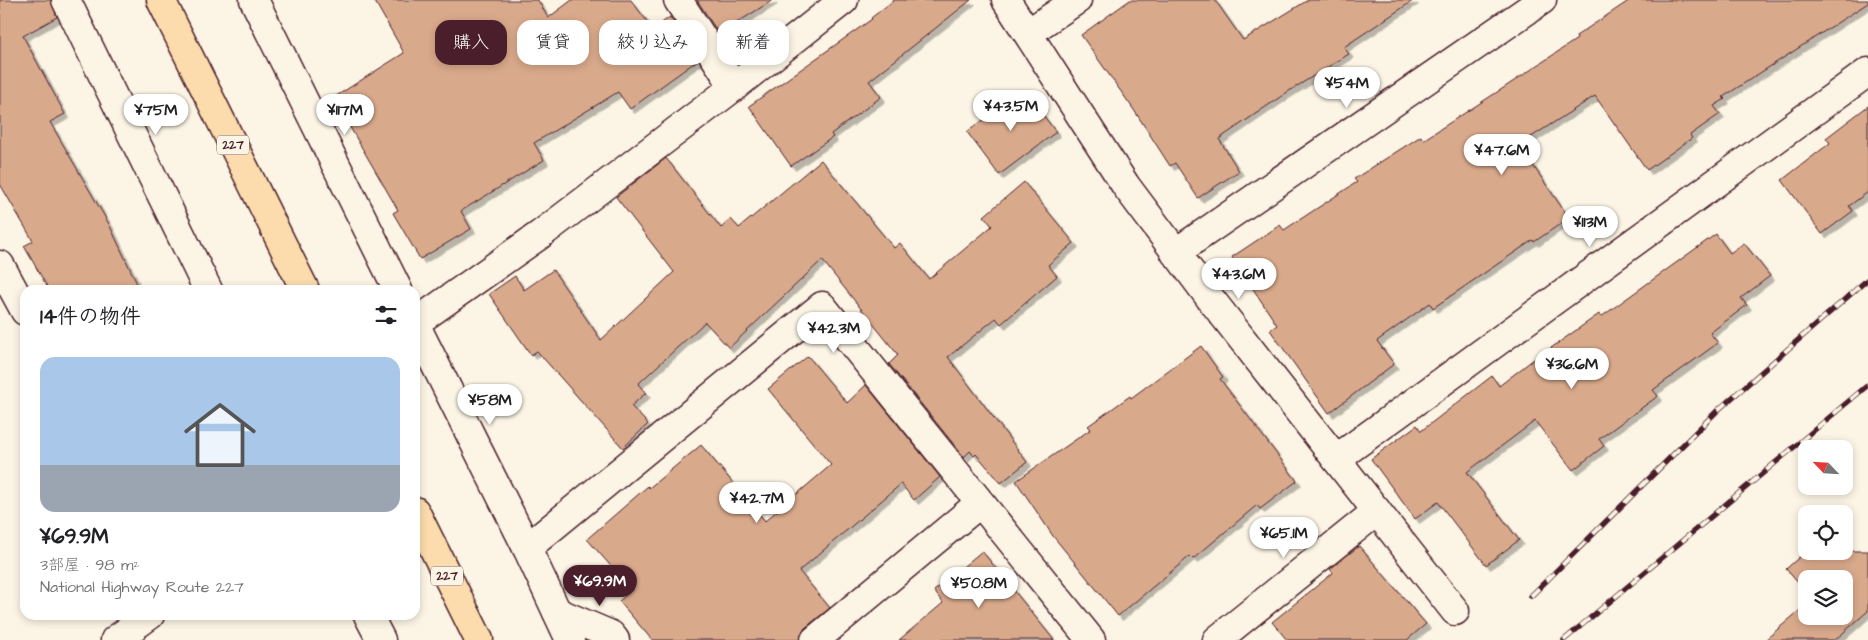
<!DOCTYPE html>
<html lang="ja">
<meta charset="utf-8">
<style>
:root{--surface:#fff;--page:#f6f6f6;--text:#202124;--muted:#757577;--accent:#4a1f2b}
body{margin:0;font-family:"Architects Daughter","Klee One",sans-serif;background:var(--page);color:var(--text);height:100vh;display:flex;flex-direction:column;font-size:19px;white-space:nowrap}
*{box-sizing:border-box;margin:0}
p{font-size:16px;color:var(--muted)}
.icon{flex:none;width:28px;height:28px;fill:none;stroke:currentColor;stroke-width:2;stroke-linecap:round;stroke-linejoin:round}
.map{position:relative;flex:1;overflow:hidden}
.drawer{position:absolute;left:20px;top:285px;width:400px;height:335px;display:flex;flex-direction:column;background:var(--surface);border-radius:15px;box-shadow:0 2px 8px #0003}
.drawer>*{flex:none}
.top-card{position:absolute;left:435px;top:20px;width:475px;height:45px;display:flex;gap:10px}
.needle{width:32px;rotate:295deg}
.controls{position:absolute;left:1798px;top:440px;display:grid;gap:10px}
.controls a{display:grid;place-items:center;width:55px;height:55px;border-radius:10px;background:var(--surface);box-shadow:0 2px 8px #0003;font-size:25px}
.price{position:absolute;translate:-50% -42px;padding:0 11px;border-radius:18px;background:#fff;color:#222;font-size:16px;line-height:32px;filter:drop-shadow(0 1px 2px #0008)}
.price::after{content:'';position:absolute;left:50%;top:30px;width:15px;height:11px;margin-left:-8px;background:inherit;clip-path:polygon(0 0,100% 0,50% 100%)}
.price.active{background:var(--accent);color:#fff}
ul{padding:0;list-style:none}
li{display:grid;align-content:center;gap:10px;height:265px;padding:0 20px}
li span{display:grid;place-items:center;height:155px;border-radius:15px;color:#555}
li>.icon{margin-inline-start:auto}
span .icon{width:90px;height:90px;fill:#fffc;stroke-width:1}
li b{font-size:21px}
h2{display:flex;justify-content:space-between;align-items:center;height:60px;padding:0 20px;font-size:21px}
.pill{padding:0 18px;border-radius:15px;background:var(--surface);box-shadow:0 2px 8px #0003;font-size:18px;line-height:45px}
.pill.active{background:var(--accent);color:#fff}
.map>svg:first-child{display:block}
</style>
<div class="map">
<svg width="1868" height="640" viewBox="0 0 1868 640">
<defs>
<filter id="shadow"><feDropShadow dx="4.5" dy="4.5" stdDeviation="0" flood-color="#0004"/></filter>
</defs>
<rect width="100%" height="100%" fill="#fcf5e5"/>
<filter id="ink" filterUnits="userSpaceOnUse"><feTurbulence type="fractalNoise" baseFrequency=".02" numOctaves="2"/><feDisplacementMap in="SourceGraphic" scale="10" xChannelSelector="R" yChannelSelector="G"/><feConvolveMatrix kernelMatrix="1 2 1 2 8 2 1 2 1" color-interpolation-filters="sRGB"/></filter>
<g filter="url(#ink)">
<g fill="#d9a98b" stroke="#4a1f2b" filter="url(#shadow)">
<path d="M0,0H51L57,17L23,36L65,114L50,122L109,224L140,290H49L24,246L33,241L0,184Z"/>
<path d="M374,0H538L548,18L572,0H631L653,29L670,17L698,60L630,109L618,92L534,143L544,160L461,211L471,229L420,259L393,213L398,210L333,98L404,53Z"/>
<path d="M697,0H773L719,34Z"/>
<path d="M894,0H971L869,81L881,97L831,134L833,137L791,166L749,106L872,19L871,18Z"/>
<path d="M1130,0H1215L1243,40L1308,0H1414L1344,47L1349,54L1286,93L1219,139L1239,171L1198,198L1175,163L1170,166L1134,110L1081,35Z"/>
<path d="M1630,0H1868V3L1723,97L1725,99L1714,106L1720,114L1690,135L1692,138L1647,170L1595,96L1525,141L1527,144L1521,148L1569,218L1534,242L1533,240L1433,308L1430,303L1377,341L1394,364L1329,413L1270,330L1277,325L1232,257L1280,225L1284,230L1357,182L1354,179L1421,136L1423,140L1505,87L1577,39L1576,36Z"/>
<path d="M1024,90L1056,132L999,175L967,132Z"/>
<path d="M1868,106V192L1849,206L1853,211L1822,234L1782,180L1830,143L1826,138Z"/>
<path d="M666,158L721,228L731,219L739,228L821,160L894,248L900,243L929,279L992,226L984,216L1024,182L1074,243L1048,265L1057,276L1001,324L996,318L948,357L1027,462L1001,483L976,454L974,456L970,451L964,457L889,364L898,355L822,260L729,348L705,322L638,384L646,393L631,406L648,424L623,448L537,351L531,355L489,294L515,276L524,290L553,270L601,340L674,272L616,197Z"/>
<path d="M1716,234L1730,253L1744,243L1770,276L1741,298L1747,305L1710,333L1718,343L1653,390L1658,396L1599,439L1604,446L1573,470L1535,421L1467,472L1519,540L1486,565L1438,502L1415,519L1371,459L1417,425L1421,431L1492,376L1499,386L1534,359V360L1599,314L1601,317Z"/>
<path d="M1201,346L1223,377L1220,379L1297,481L1260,509L1257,505L1193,559L1190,556L1118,616L1053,536L1016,481L1091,429L1088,426L1130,396L1131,398Z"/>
<path d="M808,356L847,403L866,385L940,477L914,500L901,484L799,571L830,608L805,628L801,634L800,640H652L619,601L632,590L587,539L648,486L649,488L701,445L765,521L831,465L768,389Z"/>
<path d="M1359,546L1426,624L1407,640H1287L1272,622L1333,573L1330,569Z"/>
<path d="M982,551L1054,640H899L943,603L934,591Z"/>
<path d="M1806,551H1868V611L1835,640H1765L1806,605V616H1844V579H1806V592L1786,569Z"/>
</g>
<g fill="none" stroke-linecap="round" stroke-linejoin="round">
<defs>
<g id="minor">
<path d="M66,0L208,290"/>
<path d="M254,0L398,290"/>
<path d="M678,0L734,87"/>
<path d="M1006,0L1126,186L1210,298L1455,611"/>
<path d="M1028,33L1077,0"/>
<path d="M1175,253L1542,0"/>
<path d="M0,265L25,311"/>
<path d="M415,323L541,234L734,87L844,0"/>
<path d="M415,324L527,548L570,640"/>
<path d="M1336,459L1868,72"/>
<path d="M527,548L822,306L1091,640"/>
<path d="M557,612L611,635L615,640"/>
<path d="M368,615L381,640"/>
<path d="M115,640L150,615"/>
<path d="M815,640L980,503"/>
<path d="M1217,640L1377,511"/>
</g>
<g id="trunk">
<path d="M161,0L305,290"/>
<path d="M415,511L479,640"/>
</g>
</defs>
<use href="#minor" stroke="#4a1f2b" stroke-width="31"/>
<use href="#trunk" stroke="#4a1f2b" stroke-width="31"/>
<use href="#minor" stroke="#fcf5e5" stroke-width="28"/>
<use href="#trunk" stroke="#fcdcac" stroke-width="28"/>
<defs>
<g id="rail">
<path d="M1531,596L1718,410L1868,279"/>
<path d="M1564,640L1868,385"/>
</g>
</defs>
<use href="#rail" stroke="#4a1f2b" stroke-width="5.5"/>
<use href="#rail" stroke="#fcf5e5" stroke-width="4" stroke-dasharray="11" stroke-linecap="butt"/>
</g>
</g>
<g text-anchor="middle" stroke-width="4" stroke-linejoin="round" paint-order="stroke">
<g fill="#fcf5e5" stroke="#7f5f63" stroke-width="1">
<rect x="217" y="135.5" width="32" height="19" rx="4"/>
<rect x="431" y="566.5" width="32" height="19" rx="4"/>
</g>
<g font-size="12" font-weight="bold" fill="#4a1f2b">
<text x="233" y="149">227</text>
<text x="447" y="580">227</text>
</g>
</g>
</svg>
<div class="controls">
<a><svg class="needle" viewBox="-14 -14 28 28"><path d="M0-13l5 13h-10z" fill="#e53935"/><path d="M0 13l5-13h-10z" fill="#757577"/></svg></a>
<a><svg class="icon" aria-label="locate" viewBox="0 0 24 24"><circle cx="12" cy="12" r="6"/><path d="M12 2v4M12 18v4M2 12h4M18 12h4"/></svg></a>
<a><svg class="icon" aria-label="layers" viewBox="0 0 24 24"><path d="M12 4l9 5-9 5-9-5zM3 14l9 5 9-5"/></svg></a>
</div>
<b class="price" style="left:1347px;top:109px">¥54M</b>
<b class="price" style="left:1011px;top:132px">¥43.5M</b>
<b class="price" style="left:156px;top:136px">¥75M</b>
<b class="price" style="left:345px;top:136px">¥117M</b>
<b class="price" style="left:1502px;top:176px">¥47.6M</b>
<b class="price" style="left:1590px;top:248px">¥113M</b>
<b class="price" style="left:1239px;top:300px">¥43.6M</b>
<b class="price" style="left:834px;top:354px">¥42.3M</b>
<b class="price" style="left:1572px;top:390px">¥36.6M</b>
<b class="price" style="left:490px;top:426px">¥58M</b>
<b class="price" style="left:757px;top:524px">¥42.7M</b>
<b class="price" style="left:1284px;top:559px">¥65.1M</b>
<b class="price active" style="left:600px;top:607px">¥69.9M</b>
<b class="price" style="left:979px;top:609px">¥50.8M</b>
<div class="top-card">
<a class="pill active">購入</a>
<a class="pill">賃貸</a>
<a class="pill">絞り込み</a>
<a class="pill">新着</a>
</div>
<section class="drawer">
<h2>14件の物件<svg class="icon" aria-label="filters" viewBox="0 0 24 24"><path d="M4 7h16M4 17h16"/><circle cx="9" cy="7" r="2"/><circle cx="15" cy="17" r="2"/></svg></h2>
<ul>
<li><span style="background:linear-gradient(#a9c7e8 70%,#9aa5b1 0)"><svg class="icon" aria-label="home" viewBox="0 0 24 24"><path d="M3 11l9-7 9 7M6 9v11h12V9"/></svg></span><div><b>¥69.9M</b><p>3部屋 · 98 m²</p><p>National Highway Route 227</p></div></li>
</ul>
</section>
</div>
